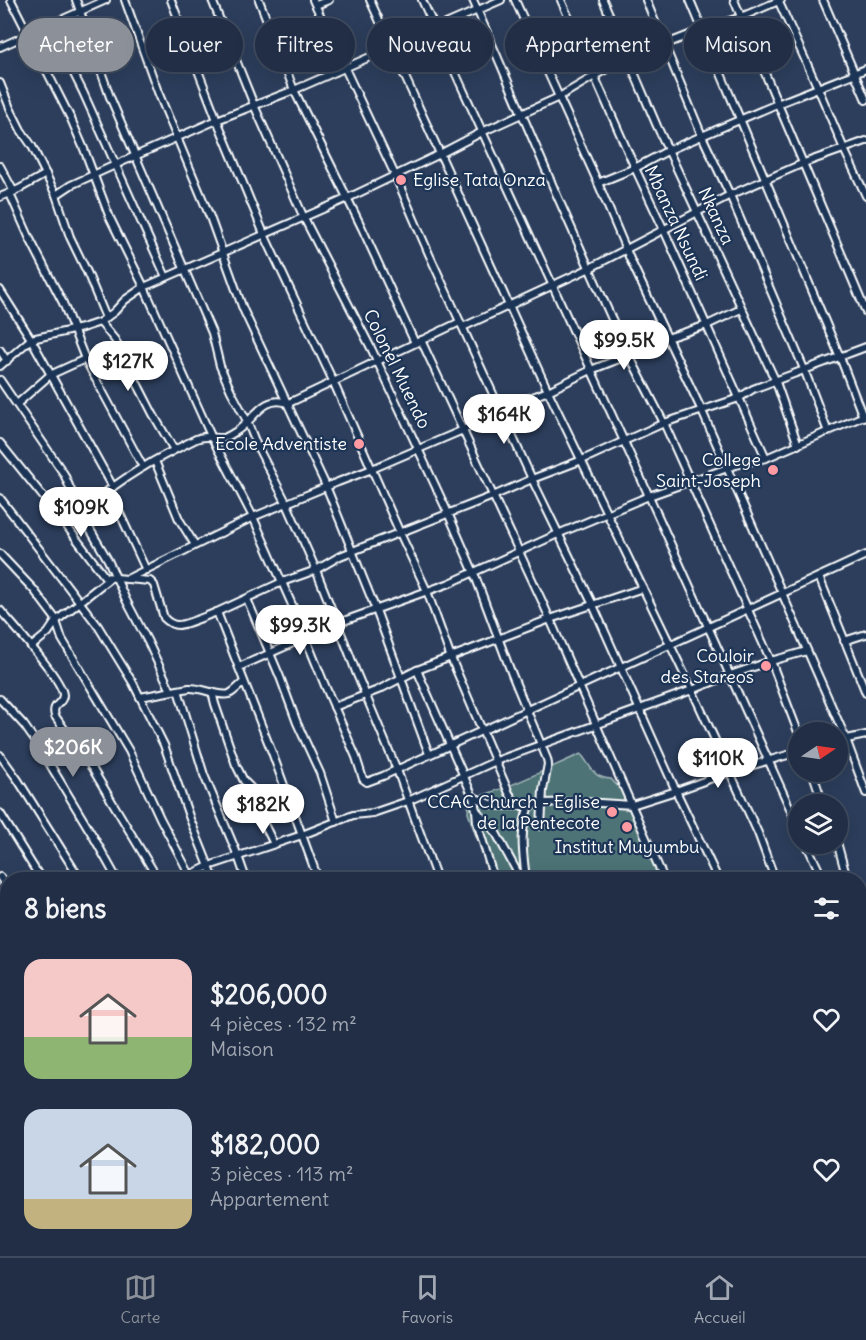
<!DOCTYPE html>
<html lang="fr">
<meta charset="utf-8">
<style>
:root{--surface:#212e45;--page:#29364c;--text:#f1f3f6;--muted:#a2a8b3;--line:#3e4a5e;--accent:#8c9099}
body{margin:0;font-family:Delius,sans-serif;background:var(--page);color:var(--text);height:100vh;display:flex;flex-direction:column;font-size:22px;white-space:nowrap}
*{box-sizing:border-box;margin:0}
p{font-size:20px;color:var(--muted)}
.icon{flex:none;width:33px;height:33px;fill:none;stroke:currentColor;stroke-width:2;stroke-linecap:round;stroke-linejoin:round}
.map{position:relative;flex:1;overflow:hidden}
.panel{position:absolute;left:0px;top:872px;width:867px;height:386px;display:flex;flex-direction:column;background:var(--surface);border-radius:24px 24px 0 0;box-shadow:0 6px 24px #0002,0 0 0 2px var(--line)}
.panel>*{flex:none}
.hud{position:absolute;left:18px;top:18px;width:831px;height:54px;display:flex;gap:12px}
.needle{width:39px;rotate:77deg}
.buttons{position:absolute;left:788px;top:722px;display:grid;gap:12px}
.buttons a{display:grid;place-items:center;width:60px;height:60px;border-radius:50%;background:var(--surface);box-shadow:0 6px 24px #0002,0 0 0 2px var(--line);font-size:30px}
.price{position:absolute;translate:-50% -51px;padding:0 14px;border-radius:21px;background:#fff;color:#222;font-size:20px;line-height:39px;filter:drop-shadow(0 2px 3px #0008)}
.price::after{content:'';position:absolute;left:50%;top:36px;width:18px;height:14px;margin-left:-9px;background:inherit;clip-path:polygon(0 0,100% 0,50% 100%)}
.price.active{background:var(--accent);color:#fff}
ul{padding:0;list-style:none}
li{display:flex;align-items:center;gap:18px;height:150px;padding:0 24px}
li span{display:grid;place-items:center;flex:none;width:168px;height:120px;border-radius:18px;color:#555}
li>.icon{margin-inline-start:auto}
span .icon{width:72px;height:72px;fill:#fffc;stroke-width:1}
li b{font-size:26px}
h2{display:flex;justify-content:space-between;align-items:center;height:72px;padding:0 24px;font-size:26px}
.pill{padding:0 21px;border-radius:27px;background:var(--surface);box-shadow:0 6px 24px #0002,0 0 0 2px var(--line);font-size:21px;line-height:54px}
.pill.active{background:var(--accent);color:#fff}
.tab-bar{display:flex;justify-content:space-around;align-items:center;height:84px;border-top:2px solid var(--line);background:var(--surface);font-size:16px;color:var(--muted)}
.tab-bar a{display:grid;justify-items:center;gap:3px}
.tab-bar .active{color:var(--accent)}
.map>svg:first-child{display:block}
</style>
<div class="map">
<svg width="866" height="1256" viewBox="0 0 866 1256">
<rect width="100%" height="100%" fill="#2c3e5c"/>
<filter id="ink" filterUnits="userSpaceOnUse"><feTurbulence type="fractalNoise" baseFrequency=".0167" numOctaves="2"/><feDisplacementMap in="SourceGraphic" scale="12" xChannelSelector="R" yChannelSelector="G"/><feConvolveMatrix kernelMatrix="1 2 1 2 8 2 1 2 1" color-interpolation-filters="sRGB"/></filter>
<g filter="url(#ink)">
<path fill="#4e7376" stroke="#a6b9ba" stroke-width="1.5" d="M581,754C592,767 592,778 611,779L624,793L660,876L650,879H493L487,861L477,839L468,813L469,799C508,789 544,770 581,754Z"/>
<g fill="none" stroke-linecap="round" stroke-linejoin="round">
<defs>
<g id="minor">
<path d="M11,0L71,119L84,149L110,218L144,287L211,436L253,517L293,607L326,688L356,757L363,779L367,782L383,776L866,555"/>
<path d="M76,0L110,97L212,333L220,366L231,391L247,421L257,446L287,504L316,570L349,653L356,672L397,770L437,879"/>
<path d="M125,0L158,92L210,217L243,309L326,486L376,610L429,754"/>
<path d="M171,0L217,120L264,234L333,381L400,533L427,591L451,658L509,793L514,801L529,806C519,832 523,853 526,879"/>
<path d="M212,0L254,105L304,218L372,350L448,513L474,573L511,672L547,759L548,764L543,790L541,826"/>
<path d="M259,0L294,90L362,228L415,343"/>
<path d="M313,0L395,175L429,254L532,479L593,605L676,791L718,879"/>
<path d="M370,0L548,391L692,690L758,833L775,879"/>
<path d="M422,0L649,496L798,826"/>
<path d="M473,0L555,191L611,317L629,355L664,423L771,661L798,732"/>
<path d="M515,0L598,183L630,259L702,411L753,527L846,739L866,793"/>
<path d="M561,0L635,168L664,230L766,458"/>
<path d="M603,0L657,126L776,382L798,445"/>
<path d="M646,0L702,136L730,195L804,369L828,432"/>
<path d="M690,0L840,357L863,417"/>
<path d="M734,0L866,312"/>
<path d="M778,0L818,88L844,149L866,196"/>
<path d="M823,0L866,100"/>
<path d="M316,5L329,0"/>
<path d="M56,23L72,70L83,92L166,277"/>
<path d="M0,47L106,0"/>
<path d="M0,83L10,108L21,130L32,146L56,195"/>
<path d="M0,166L14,192"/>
<path d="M598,183L635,168L669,150L777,104L866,69"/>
<path d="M10,194L30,239L63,303L85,359L143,467"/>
<path d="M0,197L19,189L46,174"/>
<path d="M0,290L31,339L113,487"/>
<path d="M106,318L87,272L70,237L56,195L71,185L135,156L217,120L294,90L501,0"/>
<path d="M100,322L115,340L153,414L174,450"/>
<path d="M463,327L590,268L730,195L804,163L866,141"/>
<path d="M421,340L542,601L664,879"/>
<path d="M0,350L7,361"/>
<path d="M0,366L31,339L82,328L100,322L114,312L125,300L144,287L348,198L440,154L482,132L559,97L615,64L702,30L741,17L781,0"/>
<path d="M0,380L64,474L81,514L108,560L126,600L148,642L171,691"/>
<path d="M17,404L50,375L85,359"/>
<path d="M0,443L66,525L105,577L150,581L154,585L164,618C168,622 172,625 178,625C186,625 208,615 217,612L273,755L318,879"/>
<path d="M155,461L179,519L195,545"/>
<path d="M109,490L146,570"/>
<path d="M0,498L98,626L133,683L164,745L190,819L214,879"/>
<path d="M66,525C80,515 92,503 105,493C133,471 164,455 196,439C206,434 213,439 223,438C227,437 232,434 235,432C253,422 263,394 287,403L291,402L460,322"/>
<path d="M0,554L34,590L55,618L62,639L129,751L160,818L190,875"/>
<path d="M819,577L866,693"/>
<path d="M127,579L253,517L338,482L372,469L463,430L525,400L548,391L591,370L629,355L667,338L707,325L741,309"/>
<path d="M247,599L280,677L297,723L320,773L336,822"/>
<path d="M0,610C12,624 63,680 63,695C63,705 51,703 55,716L92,768L158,879"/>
<path d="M217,612L282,582L316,570L340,556L493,496L532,479L582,460L664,423L739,398L753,389L866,347"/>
<path d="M844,641L866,634"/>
<path d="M31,647L48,633L56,621L110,578"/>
<path d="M239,667L338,623L450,583L560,533L649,496L736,465L766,458L866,415"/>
<path d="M417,670L473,797L491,804L501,806H529L542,803L584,802L632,805L676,791L729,772L798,752"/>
<path d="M178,690L204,775L238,856L246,879"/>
<path d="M212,692L215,704L236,765L244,781L251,788L262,820L274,844"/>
<path d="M140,697L189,688C201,687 219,697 229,694C234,692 240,685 244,682"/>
<path d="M0,699L24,725L40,748L93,836L117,879"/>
<path d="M334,707L378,690L417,670L550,619L643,588"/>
<path d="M837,741L866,735"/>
<path d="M0,755L18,780L80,879"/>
<path d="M812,771L823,804"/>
<path d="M473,797L476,810L496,833L521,879"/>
<path d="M476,810L477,822L494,879"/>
<path d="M0,813L41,879"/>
<path d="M837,842L847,879"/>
<path d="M806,843L823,879"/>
<path d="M0,877L8,889"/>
<path d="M185,879L190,875L209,866L302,835L353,815L373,813L408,801L496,761L692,690L730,675L771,661L807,651"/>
<path d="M860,905L866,903"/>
<path d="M0,947L8,946"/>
<path d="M0,984L8,985"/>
<path d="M860,986L866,1014"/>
<path d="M0,1136L8,1151"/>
<path d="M860,1222L866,1220"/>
<path d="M0,1236L10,1256"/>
<path d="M52,1250L55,1256"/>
<path d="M83,1250L84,1256"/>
<path d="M176,1250L178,1256"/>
<path d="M219,1250L220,1256"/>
<path d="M272,1250L274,1256"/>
<path d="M305,1250L307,1256"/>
<path d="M347,1250L348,1256"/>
<path d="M461,1250V1256"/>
<path d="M490,1250L491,1256"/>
<path d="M543,1250V1256"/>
<path d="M580,1250V1256"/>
<path d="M618,1250L619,1256"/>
<path d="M660,1250L662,1256"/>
<path d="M702,1250L704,1256"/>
<path d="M741,1250L743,1256"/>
<path d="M780,1250L781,1256"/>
<path d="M818,1250L819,1256"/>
<path d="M849,1250L850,1252L866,1248"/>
<path d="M384,1256V1250"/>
<path d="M398,1256L423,1250"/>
<path d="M710,1256L738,1250"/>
</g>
<g id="tertiary">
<path d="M860,948L866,939"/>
<path d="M860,1129L866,1154"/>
</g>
</defs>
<use href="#minor" stroke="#fff" stroke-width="10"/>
<use href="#tertiary" stroke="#fff" stroke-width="12"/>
<use href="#minor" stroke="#1d3557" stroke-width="6"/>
<use href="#tertiary" stroke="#1d3557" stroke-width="8"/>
</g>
</g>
<g fill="#ff9aa2" stroke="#1d3557" stroke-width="2">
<circle cx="401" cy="180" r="6"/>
<circle cx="359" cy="444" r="6"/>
<circle cx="773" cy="470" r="6"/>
<circle cx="766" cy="666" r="6"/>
<circle cx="612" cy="812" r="6"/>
<circle cx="627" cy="827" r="6"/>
</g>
<g text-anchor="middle" stroke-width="4.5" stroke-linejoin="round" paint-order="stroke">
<g font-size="18" fill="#fff" stroke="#1d3557" text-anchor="end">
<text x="413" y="186" text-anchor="start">Eglise Tata Onza</text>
<text x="347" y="450">Ecole Adventiste</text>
<text x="761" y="466">College<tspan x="761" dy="21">Saint-Joseph</tspan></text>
<text x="754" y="662">Couloir<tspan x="754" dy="21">des Stareos</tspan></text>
<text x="600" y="808">CCAC Church - Eglise<tspan x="600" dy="21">de la Pentecote</tspan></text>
<text x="627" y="853" text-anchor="middle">Institut Muyumbu</text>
</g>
<g font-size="18" fill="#fff" stroke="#1d3557">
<text transform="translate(716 216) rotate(65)" y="6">Nkanza</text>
<text transform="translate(676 223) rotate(65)" y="6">Mbanza Nsundi</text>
<text transform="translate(397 369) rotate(64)" y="6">Colonel Muendo</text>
</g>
</g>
</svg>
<div class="buttons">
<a><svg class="needle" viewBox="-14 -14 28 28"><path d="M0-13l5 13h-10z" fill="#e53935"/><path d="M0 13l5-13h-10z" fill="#a2a8b3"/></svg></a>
<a><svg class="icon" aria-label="layers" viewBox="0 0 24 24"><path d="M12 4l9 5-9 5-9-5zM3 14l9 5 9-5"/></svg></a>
</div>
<b class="price" style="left:624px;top:371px">$99.5K</b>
<b class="price" style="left:128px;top:392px">$127K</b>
<b class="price" style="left:504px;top:445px">$164K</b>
<b class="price" style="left:81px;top:538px">$109K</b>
<b class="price" style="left:300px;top:656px">$99.3K</b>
<b class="price active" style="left:73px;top:778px">$206K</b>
<b class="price" style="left:718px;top:789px">$110K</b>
<b class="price" style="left:263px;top:835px">$182K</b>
<div class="hud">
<a class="pill active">Acheter</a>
<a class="pill">Louer</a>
<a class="pill">Filtres</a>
<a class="pill">Nouveau</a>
<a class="pill">Appartement</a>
<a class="pill">Maison</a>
</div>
<section class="panel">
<h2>8 biens<svg class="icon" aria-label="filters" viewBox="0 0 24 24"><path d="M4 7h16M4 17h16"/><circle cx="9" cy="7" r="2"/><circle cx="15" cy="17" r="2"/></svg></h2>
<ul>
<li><span style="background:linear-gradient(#f6c9c9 65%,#8fb573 0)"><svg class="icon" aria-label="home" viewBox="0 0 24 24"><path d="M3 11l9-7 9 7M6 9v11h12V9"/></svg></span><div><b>$206,000</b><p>4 pièces · 132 m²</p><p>Maison</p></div><svg class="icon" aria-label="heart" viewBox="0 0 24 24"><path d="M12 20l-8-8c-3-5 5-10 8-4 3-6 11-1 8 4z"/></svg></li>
<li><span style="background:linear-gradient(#c9d6e8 75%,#c2b280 0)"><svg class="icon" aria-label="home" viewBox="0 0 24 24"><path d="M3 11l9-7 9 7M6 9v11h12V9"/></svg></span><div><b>$182,000</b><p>3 pièces · 113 m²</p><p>Appartement</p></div><svg class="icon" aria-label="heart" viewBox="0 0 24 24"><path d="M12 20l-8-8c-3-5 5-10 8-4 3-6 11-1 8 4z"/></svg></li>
</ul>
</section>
</div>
<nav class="tab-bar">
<a class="active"><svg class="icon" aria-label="map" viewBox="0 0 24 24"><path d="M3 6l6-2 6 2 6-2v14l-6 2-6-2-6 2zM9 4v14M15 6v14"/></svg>Carte</a>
<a><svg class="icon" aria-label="saved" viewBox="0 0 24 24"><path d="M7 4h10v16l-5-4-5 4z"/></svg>Favoris</a>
<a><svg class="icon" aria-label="home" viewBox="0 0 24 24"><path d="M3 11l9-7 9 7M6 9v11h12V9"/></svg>Accueil</a>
</nav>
